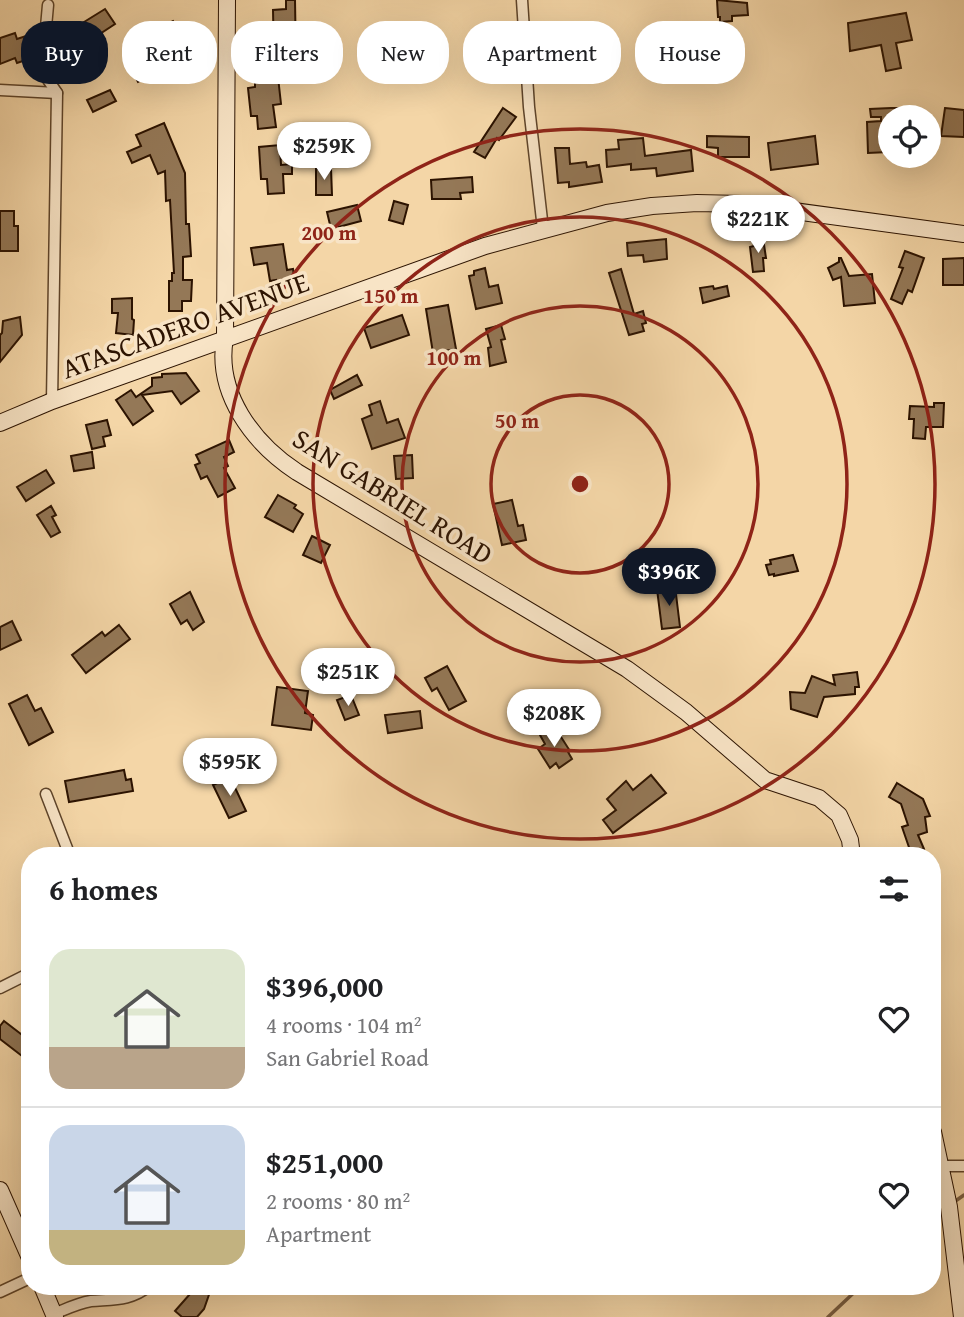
<!DOCTYPE html>
<meta charset="utf-8">
<style>
:root{--surface:#fff;--page:#f2f2f2;--text:#202124;--muted:#757577;--line:#e0e0e0;--accent:#111827}
body{margin:0;font-family:"Gentium Book Plus",serif;background:var(--page);color:var(--text);height:100vh;display:flex;flex-direction:column;font-size:26px;white-space:nowrap}
*{box-sizing:border-box;margin:0}
p{font-size:23px;color:var(--muted)}
.icon{flex:none;width:38px;height:38px;fill:none;stroke:currentColor;stroke-width:2;stroke-linecap:round;stroke-linejoin:round}
.map{position:relative;flex:1;overflow:hidden}
.details{position:absolute;left:21px;top:847px;width:920px;height:448px;display:flex;flex-direction:column;background:var(--surface);border-radius:28px;box-shadow:0 7px 28px #0002}
.details>*{flex:none}
.banner{position:absolute;left:21px;top:21px;width:922px;height:63px;display:flex;gap:14px}
.controls{position:absolute;left:878px;top:105px;display:grid;gap:14px}
.controls a{display:grid;place-items:center;width:63px;height:63px;border-radius:50%;background:var(--surface);box-shadow:0 7px 28px #0002;font-size:35px}
.price{position:absolute;translate:-50% -60px;padding:0 16px;border-radius:24px;background:#fff;color:#222;font-size:23px;line-height:46px;filter:drop-shadow(0 2px 4px #0008)}
.price::after{content:'';position:absolute;left:50%;top:42px;width:21px;height:16px;margin-left:-10px;background:inherit;clip-path:polygon(0 0,100% 0,50% 100%)}
.price.current{background:var(--accent);color:#fff}
ul{padding:0;list-style:none}
li{display:flex;align-items:center;gap:21px;height:175px;padding:0 28px}
li+li{border-top:2px solid var(--line)}
li span{display:grid;place-items:center;flex:none;width:196px;height:140px;border-radius:21px;color:#555}
li>.icon{margin-inline-start:auto}
span .icon{width:84px;height:84px;fill:#fffc;stroke-width:1}
li b{font-size:30px}
h2{display:flex;justify-content:space-between;align-items:center;height:84px;padding:0 28px;font-size:30px}
.tag{padding:0 24px;border-radius:28px;background:var(--surface);box-shadow:0 7px 28px #0002;font-size:24px;line-height:63px}
.tag.current{background:var(--accent);color:#fff}
.map>svg:first-child{display:block}
</style>
<div class="map">
<svg width="964" height="1317" viewBox="0 0 964 1317">
<rect width="100%" height="100%" fill="#f4d6a7"/>
<filter id="stains"><feTurbulence type="fractalNoise" baseFrequency=".00286" numOctaves="4"/><feColorMatrix values="0 0 0 0 .2 0 0 0 0 .09 0 0 0 0 .02 0 0 0 .5 -.17"/></filter>
<radialGradient id="worn" r=".72"><stop offset=".6" stop-color="#630" stop-opacity="0"/><stop offset="1" stop-color="#630" stop-opacity=".3"/></radialGradient>
<g fill="none" stroke-linecap="round" stroke-linejoin="round">
<g stroke="#7b6043" stroke-width="3.5">
<path d="M954,1202L964,1195"/>
<path d="M933,1222L943,1212"/>
<path d="M828,1317L861,1286"/>
</g>
</g>
<g fill="#947857" stroke="#2c1301" stroke-width="2">
<path d="M286,0H295L296,62H274L273,10L286,9Z"/>
<path d="M717,0L747,3L748,15L732,16V21L720,22V17H718Z"/>
<path d="M105,9L115,24L86,43L76,27Z"/>
<path d="M906,13L912,40L896,43L901,68L886,71L881,45L850,51L848,23Z"/>
<path d="M173,21L180,34L175,37L185,57L138,82L131,68L152,57L142,37Z"/>
<path d="M15,33L17,39L35,33L36,49L29,51L32,58L17,63L15,58L0,64V38Z"/>
<path d="M278,77L281,104L273,105L276,127L258,129L257,116H251L248,88L255,87V79Z"/>
<path d="M110,90L116,101L93,112L87,100Z"/>
<path d="M503,108L516,117L499,140L497,138L485,158L474,152Z"/>
<path d="M891,108H901V117H891V130H887L888,152L868,153L867,122L881,121V117H871L870,109Z"/>
<path d="M945,108L964,110V137L941,136Z"/>
<path d="M164,123L185,173L186,224H189L191,256L183,257V280H192L191,301H182V311H169V281H172V273H174L170,200L166,201L165,171L158,174L150,155L132,163L127,152L141,146L136,135Z"/>
<path d="M707,136L749,137V157H718V148L707,147Z"/>
<path d="M815,136L818,164L771,170L768,143Z"/>
<path d="M643,138L645,156L691,150L693,171L657,176L656,168L631,170V164L607,167L606,150L619,149L618,140Z"/>
<path d="M280,145L281,165L292,164V174H283L284,193L268,194L267,179H261L259,147Z"/>
<path d="M555,148H569L570,164L586,162L587,167L599,165L602,182L569,187V182L558,183Z"/>
<path d="M331,168L332,195H316V169Z"/>
<path d="M472,177L473,192L460,193L461,199H432L431,180Z"/>
<path d="M394,201L408,205L403,224L389,220Z"/>
<path d="M357,205L361,221L331,229L327,212Z"/>
<path d="M0,211H14V226H18V251H0Z"/>
<path d="M763,238L766,258H763L764,271L753,272L750,247L754,246L753,239Z"/>
<path d="M666,239L667,259L644,262L643,255L628,256L627,243Z"/>
<path d="M283,244L287,270L293,269L295,282L277,285L276,280L270,281L267,263L254,265L251,248Z"/>
<path d="M905,251L924,258L912,292L908,290L902,304L891,299L903,268L899,267Z"/>
<path d="M839,258H841L849,276L872,274L875,303L844,306L841,277L833,280L828,268L839,262Z"/>
<path d="M964,258V285H943V259Z"/>
<path d="M485,268L489,287L498,285L502,303L476,309L469,276L474,275V271Z"/>
<path d="M621,269L634,314L643,311L646,323L642,324L644,331L629,335L609,273Z"/>
<path d="M713,286L714,289L727,286L729,296L703,303L700,288Z"/>
<path d="M132,298V319L134,320L133,335L116,333L118,313H112V299Z"/>
<path d="M448,305L456,349L433,353L426,309Z"/>
<path d="M402,315L409,335L371,348L364,328Z"/>
<path d="M20,317L22,335L0,362V335L2,333L3,321Z"/>
<path d="M501,325L505,339L501,340L506,362L490,366L488,348L491,347L486,329Z"/>
<path d="M186,373L199,391L181,404L172,391L142,395L153,411L133,425L116,400L131,390L136,397L152,386V378L162,377V374Z"/>
<path d="M357,375L362,385L334,399L330,390Z"/>
<path d="M380,401L387,423L398,419L405,438L372,449L362,419L372,415L369,405Z"/>
<path d="M934,403H944L943,427H926L925,439L913,438L914,419H909L910,406L934,407Z"/>
<path d="M107,420L111,435L103,437L105,446L92,449L86,425Z"/>
<path d="M229,440L234,452L224,457L228,466L224,468L235,488L218,497L207,476L201,479L195,465L200,463L196,455Z"/>
<path d="M92,452L94,468L74,471L71,456Z"/>
<path d="M412,455L413,478L396,479L394,456Z"/>
<path d="M46,470L54,483L26,501L17,487Z"/>
<path d="M278,495L296,505L294,508L303,514L293,532L265,517Z"/>
<path d="M512,500L518,526L523,525L526,540L502,545L493,504Z"/>
<path d="M51,506L56,515L52,517L60,532L51,537L37,515Z"/>
<path d="M312,536L330,545L321,563L303,555Z"/>
<path d="M793,555L798,571L774,576V574L769,575L766,565L771,564L770,560Z"/>
<path d="M675,586L680,627L662,629L657,589Z"/>
<path d="M190,592L204,622L193,630L187,620L181,624L170,604Z"/>
<path d="M12,621L21,640L0,650V627Z"/>
<path d="M119,625L130,639L86,673L72,655L102,632L105,636Z"/>
<path d="M447,666L466,701L449,710L437,688L432,691L425,678Z"/>
<path d="M857,672L859,687H855V694L824,697L817,717L791,709L790,692L805,693L812,676L835,685L833,675Z"/>
<path d="M277,687L308,691L305,713L313,715L311,730L272,725Z"/>
<path d="M27,695L35,711L41,708L53,732L29,745L9,704Z"/>
<path d="M351,695L359,715L345,720L337,700Z"/>
<path d="M420,711L422,728L388,733L385,715Z"/>
<path d="M554,726L570,751L568,752L572,759L559,768L556,763L550,768L538,749L545,744L540,735Z"/>
<path d="M124,770L126,780L131,779L133,791L69,802L65,781Z"/>
<path d="M651,775L666,793L613,833L603,820L616,810L607,799L626,781L633,790Z"/>
<path d="M230,777L246,811L229,818L213,785Z"/>
<path d="M897,783L923,799L930,816L925,817L927,832L918,835L924,849L921,850L922,856H912L902,827L908,825L901,804L889,797Z"/>
<path d="M4,1021L30,1041V1058L24,1054L22,1056L0,1039V1026Z"/>
<path d="M197,1286H212L204,1309L197,1317H182L175,1311Z"/>
</g>
<g fill="none" stroke-linecap="round" stroke-linejoin="round">
<defs>
<g id="street">
<path d="M522,0L529,107L543,229"/>
<path d="M48,5L42,71L57,93L52,401"/>
<path d="M0,90L57,93"/>
<path d="M46,794L70,856"/>
<path d="M0,988L30,973"/>
<path d="M941,1166H964"/>
<path d="M0,1292L30,1278"/>
<path d="M54,1314C66,1309 78,1303 91,1301C113,1299 131,1301 149,1286"/>
</g>
<g id="secondary">
<path d="M227,0L225,338C215,393 253,443 297,472L627,669L686,712L765,780L819,798L839,815L850,840L852,856"/>
<path d="M0,423L52,401L485,246L607,213L652,206L697,203L742,204L964,234"/>
<path d="M933,1132L949,1207L962,1317"/>
<path d="M0,1190L30,1258"/>
<path d="M42,1286L55,1317"/>
</g>
</defs>
<use href="#street" stroke="#5e442a" stroke-width="13"/>
<use href="#secondary" stroke="#2c1301" stroke-width="18"/>
<use href="#street" stroke="#f8e4c6" stroke-width="10"/>
<use href="#secondary" stroke="#f8e4c6" stroke-width="16"/>
</g>
<g fill="none" stroke="#8f2418" stroke-width="3.5">
<circle cx="580" cy="484" r="89"/>
<circle cx="580" cy="484" r="178"/>
<circle cx="580" cy="484" r="267"/>
<circle cx="580" cy="484" r="355"/>
</g>
<g text-anchor="middle" stroke-width="7" stroke-linejoin="round" paint-order="stroke">
<g font-size="28" fill="#2c1301" stroke="#f8e4c6">
<text transform="translate(185 325) rotate(-20)" y="10">ATASCADERO AVENUE</text>
<text transform="translate(393 496) rotate(32)" y="10">SAN GABRIEL ROAD</text>
</g>
</g>
<circle cx="580" cy="484" r="10" fill="#8f2418" stroke="#f8e4c6" stroke-width="3.5"/>
<g font-size="21" text-anchor="middle" font-weight="bold" fill="#8f2418" stroke="#f8e4c6" stroke-width="7" stroke-linejoin="round" paint-order="stroke">
<text x="329" y="240">200 m</text>
<text x="391" y="303">150 m</text>
<text x="454" y="365">100 m</text>
<text x="517" y="428">50 m</text>
</g>
<rect width="100%" height="100%" filter="url(#stains)"/>
<rect width="100%" height="100%" fill="url(#worn)"/>
</svg>
<div class="controls">
<a><svg class="icon" aria-label="locate" viewBox="0 0 24 24"><circle cx="12" cy="12" r="6"/><path d="M12 2v4M12 18v4M2 12h4M18 12h4"/></svg></a>
</div>
<b class="price" style="left:324px;top:182px">$259K</b>
<b class="price" style="left:758px;top:255px">$221K</b>
<b class="price current" style="left:669px;top:608px">$396K</b>
<b class="price" style="left:348px;top:708px">$251K</b>
<b class="price" style="left:554px;top:749px">$208K</b>
<b class="price" style="left:230px;top:798px">$595K</b>
<div class="banner">
<a class="tag current">Buy</a>
<a class="tag">Rent</a>
<a class="tag">Filters</a>
<a class="tag">New</a>
<a class="tag">Apartment</a>
<a class="tag">House</a>
</div>
<section class="details">
<h2>6 homes<svg class="icon" aria-label="filters" viewBox="0 0 24 24"><path d="M4 7h16M4 17h16"/><circle cx="9" cy="7" r="2"/><circle cx="15" cy="17" r="2"/></svg></h2>
<ul>
<li><span style="background:linear-gradient(#dfe7d0 70%,#b9a48a 0)"><svg class="icon" aria-label="home" viewBox="0 0 24 24"><path d="M3 11l9-7 9 7M6 9v11h12V9"/></svg></span><div><b>$396,000</b><p>4 rooms · 104 m²</p><p>San Gabriel Road</p></div><svg class="icon" aria-label="heart" viewBox="0 0 24 24"><path d="M12 20l-8-8c-3-5 5-10 8-4 3-6 11-1 8 4z"/></svg></li>
<li><span style="background:linear-gradient(#c9d6e8 75%,#c2b280 0)"><svg class="icon" aria-label="home" viewBox="0 0 24 24"><path d="M3 11l9-7 9 7M6 9v11h12V9"/></svg></span><div><b>$251,000</b><p>2 rooms · 80 m²</p><p>Apartment</p></div><svg class="icon" aria-label="heart" viewBox="0 0 24 24"><path d="M12 20l-8-8c-3-5 5-10 8-4 3-6 11-1 8 4z"/></svg></li>
</ul>
</section>
</div>
